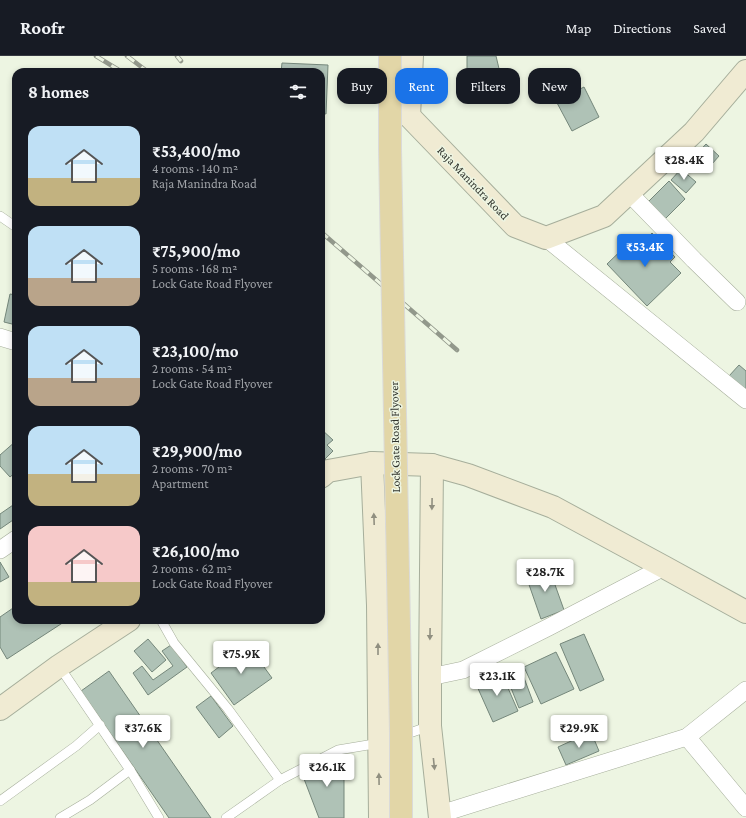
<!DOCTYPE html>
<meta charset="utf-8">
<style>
:root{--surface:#171b24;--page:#242831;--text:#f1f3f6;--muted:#9ea1a6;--line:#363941;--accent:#1a73e8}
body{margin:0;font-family:"Crimson Pro",serif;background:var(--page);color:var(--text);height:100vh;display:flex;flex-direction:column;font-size:15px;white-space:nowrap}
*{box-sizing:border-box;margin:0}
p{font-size:13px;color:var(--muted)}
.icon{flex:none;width:22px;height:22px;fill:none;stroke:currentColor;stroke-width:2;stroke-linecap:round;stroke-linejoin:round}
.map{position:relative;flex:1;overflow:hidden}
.drawer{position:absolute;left:12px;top:12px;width:313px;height:556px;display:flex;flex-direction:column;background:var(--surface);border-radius:12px;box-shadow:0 2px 6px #0003}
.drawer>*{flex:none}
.hud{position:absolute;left:337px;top:12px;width:349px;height:36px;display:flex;gap:8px}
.price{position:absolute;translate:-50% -34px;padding:0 9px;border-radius:4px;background:#fff;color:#222;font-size:13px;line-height:26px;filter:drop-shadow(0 1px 2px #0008)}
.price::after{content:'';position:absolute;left:50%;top:24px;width:12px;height:9px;margin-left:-6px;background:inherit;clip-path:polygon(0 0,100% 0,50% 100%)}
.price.active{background:var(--accent);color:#fff}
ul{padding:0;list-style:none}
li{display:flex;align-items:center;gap:12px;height:100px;padding:0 16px}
li span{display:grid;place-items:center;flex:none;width:112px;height:80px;border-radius:12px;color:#555}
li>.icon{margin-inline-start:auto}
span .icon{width:48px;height:48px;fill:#fffc;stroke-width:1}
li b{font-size:17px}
h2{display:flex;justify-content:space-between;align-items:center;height:48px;padding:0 16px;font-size:17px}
.pill{padding:0 14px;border-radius:12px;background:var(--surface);box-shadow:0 2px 6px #0003;font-size:14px;line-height:36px}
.pill.active{background:var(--accent);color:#fff}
header{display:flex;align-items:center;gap:24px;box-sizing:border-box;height:56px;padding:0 20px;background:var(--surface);border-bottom:1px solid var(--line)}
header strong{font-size:19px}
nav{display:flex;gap:22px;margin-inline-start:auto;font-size:14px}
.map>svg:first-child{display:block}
</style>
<header>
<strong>Roofr</strong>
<nav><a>Map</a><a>Directions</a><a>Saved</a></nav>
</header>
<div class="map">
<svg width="746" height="762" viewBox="0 0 746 762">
<rect width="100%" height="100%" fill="#edf5e2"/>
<g fill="#afc2b6" stroke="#75877b">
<path d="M467,0H496L501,21H467Z"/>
<path d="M282,7L328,9L326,58L321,57V16H281Z"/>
<path d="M584,31L599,61L572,75L556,45Z"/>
<path d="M706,88L719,100L705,116L692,103Z"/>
<path d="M681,113L696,126L686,137L671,124Z"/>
<path d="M669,125L685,143L663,165L646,148Z"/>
<path d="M652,177L675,201L670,206L681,217L647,250L607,208L633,183L640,189Z"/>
<path d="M10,238L16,239V269L4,266Z"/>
<path d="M739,309L746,315V336L729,320Z"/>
<path d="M321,373L333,384L327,389L333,395L325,403L327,405L321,411Z"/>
<path d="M16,385V416L10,421L0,410V399Z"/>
<path d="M16,447V462L0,473V458Z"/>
<path d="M0,506L9,521L0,526Z"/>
<path d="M549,512L564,554L541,563L526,520Z"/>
<path d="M16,550V564H63L64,566L7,603L0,591V561Z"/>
<path d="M584,578L604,624L580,635L560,588Z"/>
<path d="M148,583L166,604L152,616L134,595Z"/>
<path d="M171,589L187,611L148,639L133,617L142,610L153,624L173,610L162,595Z"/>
<path d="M248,589L272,622L234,649L211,617Z"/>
<path d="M556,596L574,633L541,648L524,611Z"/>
<path d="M520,611L533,646L519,652L505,617Z"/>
<path d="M109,615L211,762H169L81,635Z"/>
<path d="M501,616L518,655L493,666L476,628Z"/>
<path d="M211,640L233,670L219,682L196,651Z"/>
<path d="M591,676L599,695L566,709L558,691Z"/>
<path d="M344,699V762H319L301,715Z"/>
</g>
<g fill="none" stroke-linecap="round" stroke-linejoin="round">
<defs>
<g id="lane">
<path d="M0,160L16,171"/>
<path d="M161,564L174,587L228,653L280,724"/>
<path d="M59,610L130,714L159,762"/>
<path d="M401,680L430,670"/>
<path d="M0,745L76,690L100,669"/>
<path d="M60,762L90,744L130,714"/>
<path d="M226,762L280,724L338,694L380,687"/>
</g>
<g id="street">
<path d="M629,137L694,204L737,246"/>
<path d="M546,182L746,344"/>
<path d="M0,281L16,286"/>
<path d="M0,494L16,483"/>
<path d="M430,621L463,614L549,571L664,511"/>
<path d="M687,681L746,752"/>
<path d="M440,758L687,681L746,634"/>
</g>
<g id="secondary">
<path d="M383,24L409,60L515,170L546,182L604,160L694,76L746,15"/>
<path d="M409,60L412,0"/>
<path d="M372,407L378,549L380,762"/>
<path d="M432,409L430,621V670L440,762"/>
<path d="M321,421L328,415L372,407L432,409L468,419L553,451L664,511L746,556"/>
<path d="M0,653L59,610L129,564"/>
</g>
</defs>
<use href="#lane" stroke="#a6ae9b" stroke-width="10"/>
<use href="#street" stroke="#a6ae9b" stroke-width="18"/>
<use href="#secondary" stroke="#a6ae9b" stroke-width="24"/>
<use href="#lane" stroke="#fff" stroke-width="9"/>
<use href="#street" stroke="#fff" stroke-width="17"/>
<use href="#secondary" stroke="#f0ebd3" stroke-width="22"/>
<defs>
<g id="rail">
<path d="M96,0L122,16"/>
<path d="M127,0L148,16"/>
<path d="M177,0L181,5"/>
<path d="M321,176L457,294"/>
</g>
</defs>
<use href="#rail" stroke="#92988b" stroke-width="4.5"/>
<use href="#rail" stroke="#edf5e2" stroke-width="3" stroke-dasharray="9" stroke-linecap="butt"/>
<defs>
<path id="primary-bridge" d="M390,0V93L401,677V762"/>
</defs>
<use href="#primary-bridge" stroke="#dadad9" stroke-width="24" stroke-linecap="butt"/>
<use href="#primary-bridge" stroke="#e2d6a7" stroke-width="22"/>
</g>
<defs><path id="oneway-solid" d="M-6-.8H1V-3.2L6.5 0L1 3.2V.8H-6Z"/></defs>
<g fill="#908f80">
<use href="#oneway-solid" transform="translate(432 448) rotate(91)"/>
<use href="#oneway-solid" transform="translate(374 463) rotate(-92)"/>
<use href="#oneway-solid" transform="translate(430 578) rotate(91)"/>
<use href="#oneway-solid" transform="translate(378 593) rotate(-90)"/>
<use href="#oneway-solid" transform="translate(434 708) rotate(84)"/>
<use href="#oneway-solid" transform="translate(379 723) rotate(-91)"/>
</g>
<g text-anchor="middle" stroke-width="3" stroke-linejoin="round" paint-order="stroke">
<g font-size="12" fill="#30332c" stroke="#edf5e2">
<text transform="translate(473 127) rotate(46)" y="4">Raja Manindra Road</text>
<text transform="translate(395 381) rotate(-91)" y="4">Lock Gate Road Flyover</text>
</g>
</g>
</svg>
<b class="price" style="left:684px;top:125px">₹28.4K</b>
<b class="price active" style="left:645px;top:212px">₹53.4K</b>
<b class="price" style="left:545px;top:537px">₹28.7K</b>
<b class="price" style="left:241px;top:619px">₹75.9K</b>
<b class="price" style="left:497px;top:641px">₹23.1K</b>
<b class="price" style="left:143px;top:693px">₹37.6K</b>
<b class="price" style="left:579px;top:693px">₹29.9K</b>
<b class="price" style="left:327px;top:732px">₹26.1K</b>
<div class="hud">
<a class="pill">Buy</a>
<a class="pill active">Rent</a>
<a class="pill">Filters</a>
<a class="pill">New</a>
</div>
<section class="drawer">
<h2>8 homes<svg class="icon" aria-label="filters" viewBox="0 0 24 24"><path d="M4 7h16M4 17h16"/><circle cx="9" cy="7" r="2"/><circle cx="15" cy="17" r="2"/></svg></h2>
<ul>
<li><span style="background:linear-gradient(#bfe0f5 65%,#c2b280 0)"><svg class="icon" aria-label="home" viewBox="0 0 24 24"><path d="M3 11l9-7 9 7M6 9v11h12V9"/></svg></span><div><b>₹53,400/mo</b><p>4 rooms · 140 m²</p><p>Raja Manindra Road</p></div></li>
<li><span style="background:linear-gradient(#bfe0f5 65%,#b9a48a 0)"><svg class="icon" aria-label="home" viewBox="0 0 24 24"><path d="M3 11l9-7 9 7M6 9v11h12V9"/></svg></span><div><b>₹75,900/mo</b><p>5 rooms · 168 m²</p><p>Lock Gate Road Flyover</p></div></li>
<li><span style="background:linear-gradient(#bfe0f5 65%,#b9a48a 0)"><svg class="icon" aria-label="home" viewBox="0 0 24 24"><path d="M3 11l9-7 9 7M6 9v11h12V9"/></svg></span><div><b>₹23,100/mo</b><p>2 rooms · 54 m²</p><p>Lock Gate Road Flyover</p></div></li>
<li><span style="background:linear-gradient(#bfe0f5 60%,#c2b280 0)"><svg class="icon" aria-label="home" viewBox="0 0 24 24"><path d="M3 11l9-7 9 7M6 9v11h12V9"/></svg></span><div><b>₹29,900/mo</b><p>2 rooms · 70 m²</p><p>Apartment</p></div></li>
<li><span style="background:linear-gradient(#f6c9c9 70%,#c2b280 0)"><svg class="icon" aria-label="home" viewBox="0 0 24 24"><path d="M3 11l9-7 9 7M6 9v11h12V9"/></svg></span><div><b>₹26,100/mo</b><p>2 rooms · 62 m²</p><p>Lock Gate Road Flyover</p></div></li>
</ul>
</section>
</div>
